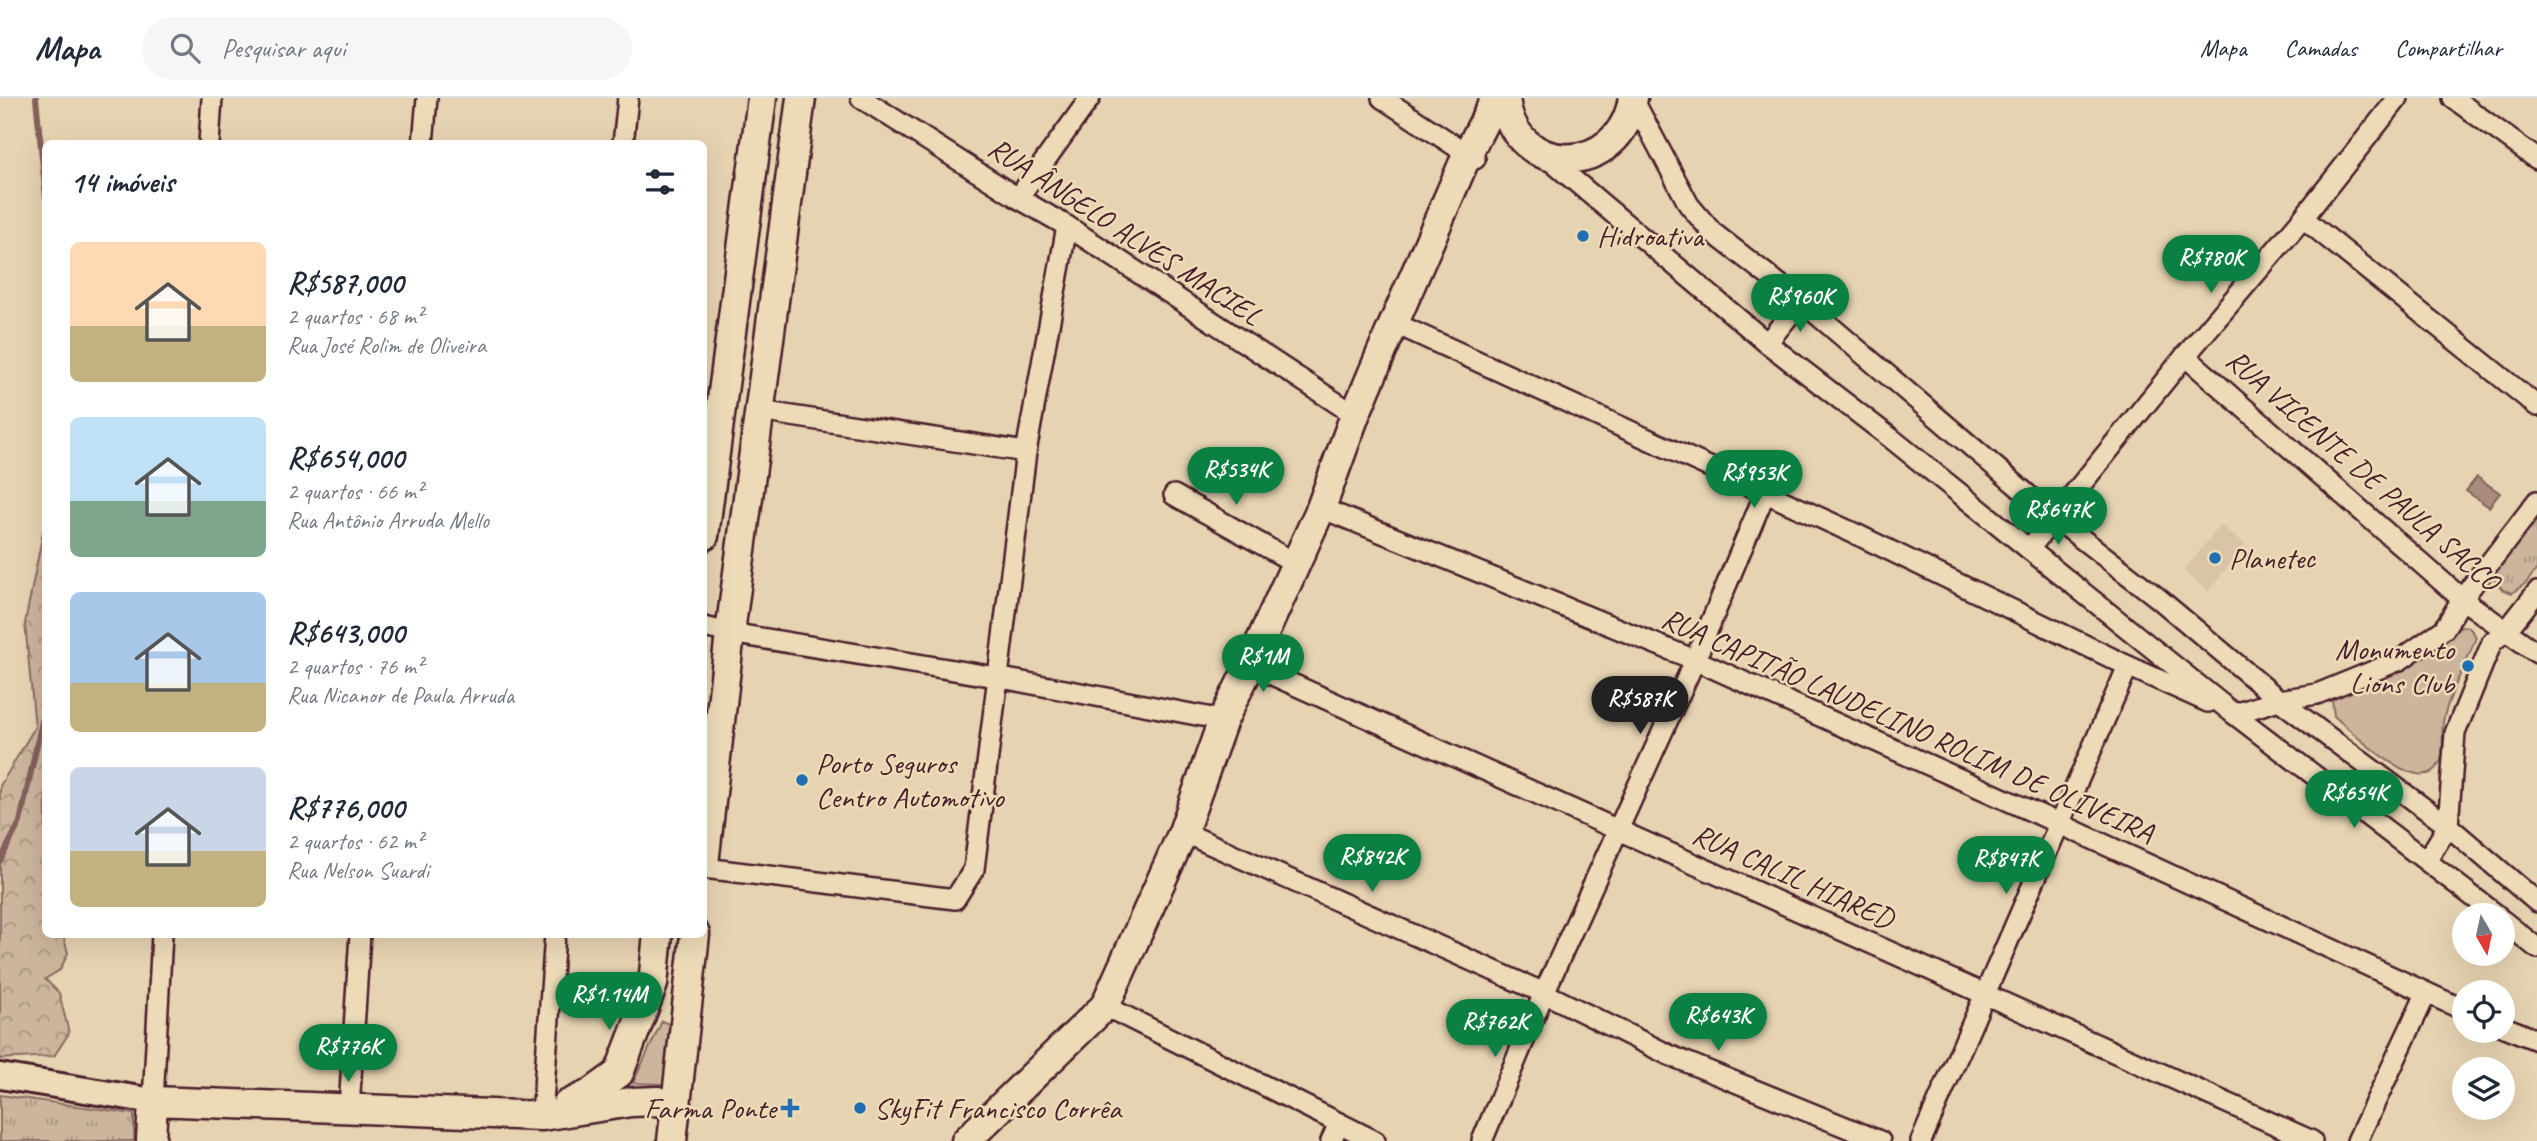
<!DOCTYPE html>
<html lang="pt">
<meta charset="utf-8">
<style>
:root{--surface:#fff;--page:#f6f6f7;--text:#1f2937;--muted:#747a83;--line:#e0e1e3;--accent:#0b8043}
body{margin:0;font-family:Caveat,sans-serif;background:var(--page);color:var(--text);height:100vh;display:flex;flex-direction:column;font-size:26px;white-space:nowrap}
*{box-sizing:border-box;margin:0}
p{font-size:23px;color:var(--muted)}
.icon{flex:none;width:38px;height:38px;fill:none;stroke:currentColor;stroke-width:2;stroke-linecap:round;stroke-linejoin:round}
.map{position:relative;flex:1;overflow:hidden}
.side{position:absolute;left:42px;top:42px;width:665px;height:798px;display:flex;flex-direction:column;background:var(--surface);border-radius:10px;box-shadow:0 7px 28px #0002}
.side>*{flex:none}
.needle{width:46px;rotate:171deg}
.fabs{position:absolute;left:2452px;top:805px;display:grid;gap:14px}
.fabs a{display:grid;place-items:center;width:63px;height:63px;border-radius:50%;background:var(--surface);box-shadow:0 7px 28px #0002;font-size:35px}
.price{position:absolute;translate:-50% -60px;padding:0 16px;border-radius:24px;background:var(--accent);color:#fff;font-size:23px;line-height:46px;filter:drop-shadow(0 2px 4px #0008)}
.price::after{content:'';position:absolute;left:50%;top:42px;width:21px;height:16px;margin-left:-10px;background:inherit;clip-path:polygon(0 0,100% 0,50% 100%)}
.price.current{background:#222;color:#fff}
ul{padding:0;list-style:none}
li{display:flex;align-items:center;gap:21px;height:175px;padding:0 28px}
li span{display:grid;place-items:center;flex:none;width:196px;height:140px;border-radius:10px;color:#555}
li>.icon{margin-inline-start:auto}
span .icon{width:84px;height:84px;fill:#fffc;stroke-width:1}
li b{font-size:30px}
h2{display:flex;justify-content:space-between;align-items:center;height:84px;padding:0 28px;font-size:30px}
header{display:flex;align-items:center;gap:42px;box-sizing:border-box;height:98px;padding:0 35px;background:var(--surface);border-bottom:2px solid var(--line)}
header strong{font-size:33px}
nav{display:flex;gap:38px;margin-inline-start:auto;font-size:24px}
.search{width:490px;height:63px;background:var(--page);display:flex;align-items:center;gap:18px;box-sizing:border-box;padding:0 24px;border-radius:38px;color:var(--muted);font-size:26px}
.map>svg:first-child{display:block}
</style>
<header>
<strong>Mapa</strong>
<div class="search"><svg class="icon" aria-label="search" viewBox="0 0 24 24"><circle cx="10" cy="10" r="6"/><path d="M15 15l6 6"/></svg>Pesquisar aqui</div>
<nav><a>Mapa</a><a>Camadas</a><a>Compartilhar</a></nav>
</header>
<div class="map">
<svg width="2537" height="1043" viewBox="0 0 2537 1043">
<defs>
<pattern id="grass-tufts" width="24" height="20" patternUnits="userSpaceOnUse" patternTransform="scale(1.75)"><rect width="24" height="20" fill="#ccb59c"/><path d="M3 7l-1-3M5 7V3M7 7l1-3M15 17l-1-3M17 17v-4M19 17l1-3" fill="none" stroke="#a8937f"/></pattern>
<pattern id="forest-crowns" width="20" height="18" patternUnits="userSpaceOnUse" patternTransform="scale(1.75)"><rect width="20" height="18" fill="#ccb59c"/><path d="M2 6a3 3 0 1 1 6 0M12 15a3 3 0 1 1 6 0" fill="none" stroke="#a8937f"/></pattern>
</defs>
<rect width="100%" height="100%" fill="#e6d3b2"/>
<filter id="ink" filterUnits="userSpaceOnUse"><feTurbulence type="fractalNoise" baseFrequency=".0143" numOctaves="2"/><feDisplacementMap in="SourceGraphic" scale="14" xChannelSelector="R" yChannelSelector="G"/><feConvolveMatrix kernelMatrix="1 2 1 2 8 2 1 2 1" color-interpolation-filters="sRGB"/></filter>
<g filter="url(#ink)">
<path fill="#d9c4a7" d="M2220,427L2245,446L2209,493L2184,473Z"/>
<g fill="url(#grass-tufts)" stroke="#8b6a64" stroke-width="2">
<path d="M2537,418V471L2526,485L2512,495L2503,492L2495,483V468Z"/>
<path d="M0,997L134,1016V1043H0Z"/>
</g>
<path fill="url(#forest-crowns)" stroke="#8b6a64" stroke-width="2" d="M45,424L46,836L63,837L68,855L60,872L45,881L59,895L69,935L54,958L0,961V688L35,629L25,525Z"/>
<g fill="#ccb59c" stroke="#8b6a64" stroke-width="2">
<path d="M2461,528L2469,529L2476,539C2467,566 2451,590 2444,619C2440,633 2446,654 2439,666C2421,703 2350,632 2334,618L2332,602L2337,591C2391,578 2419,565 2461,528Z"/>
<path d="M662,923L673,928L663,986L633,985Z"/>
</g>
<path fill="#a98c7d" stroke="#83605c" stroke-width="2" d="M2477,379L2500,395L2489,409L2466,393Z"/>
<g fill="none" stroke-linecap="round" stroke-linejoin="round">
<g stroke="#83605c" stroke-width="6">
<path d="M36,0L46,100"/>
<path d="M0,763L20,724L46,605"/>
</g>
<defs>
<g id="minor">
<path d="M861,0L1018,100L1067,128L1355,317"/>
<path d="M1382,0L1475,61"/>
<path d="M2453,0L2537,61"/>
<path d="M1633,1L1689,107L1712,134L1801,203L2055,420L2158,500L2279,602L2448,728L2537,804"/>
<path d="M209,46L212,0"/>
<path d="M423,46L427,0"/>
<path d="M623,46L628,0"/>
<path d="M1544,57L1767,245L1892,341L2234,616L2497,817"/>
<path d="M1018,100L1090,0"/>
<path d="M2303,120L2537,308"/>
<path d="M1394,225L1860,438L2128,568L2208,604"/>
<path d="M1767,245L1801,203"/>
<path d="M2185,258L2462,501L2537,555"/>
<path d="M759,313L1026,354"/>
<path d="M1174,397L1295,465"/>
<path d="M1321,410L1695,562L2060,726L2464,912"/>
<path d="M2029,451L2185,258L2303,120L2398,0"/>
<path d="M704,529L730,535L996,579L1223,622"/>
<path d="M1250,567L2312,1043"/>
<path d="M2234,616L2279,602L2317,596L2400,562L2444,531L2462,501L2537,403"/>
<path d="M1183,734L1544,895L1669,957L1880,1043"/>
<path d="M2427,762L2448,728L2455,635L2492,544L2507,532L2537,494"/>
<path d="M704,770L955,801L974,771L1026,354L1067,128"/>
<path d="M2502,822L2537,850"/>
<path d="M1105,908L1375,1043"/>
<path d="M2502,928L2537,942"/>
<path d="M153,1003L162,836"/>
<path d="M349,1011L360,836"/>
<path d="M542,1018L555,836"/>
<path d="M1331,1043L1339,1025"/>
<path d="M1482,1043L1544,895L1695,562L1765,395"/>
<path d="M1921,1043L2128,568"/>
<path d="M2357,1043L2426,896"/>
</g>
<path id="tertiary" d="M0,978L153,1003"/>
<g id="secondary">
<path d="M1505,0C1513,81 1621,80 1633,0"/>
<path d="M704,438L762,0"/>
<path d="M704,766L730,535L801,0"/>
<path d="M567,1007L590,996L619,975L653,886L658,836"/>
<path d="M151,1043L153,1003L542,1018L631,1004L658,1003L674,1009"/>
<path d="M672,1043L695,836"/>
<path d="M966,1043L1105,908L1183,734L1223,622L1250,567L1321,410L1355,317L1394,225L1467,57L1496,0"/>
</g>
</defs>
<use href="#minor" stroke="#4a1f2b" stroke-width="24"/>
<use href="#tertiary" stroke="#4a1f2b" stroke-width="30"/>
<use href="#secondary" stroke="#4a1f2b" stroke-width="33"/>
<use href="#minor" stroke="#eddbb8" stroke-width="19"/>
<use href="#tertiary" stroke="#eddbb8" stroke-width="24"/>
<use href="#secondary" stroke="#eddbb8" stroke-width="28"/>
</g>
</g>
<g fill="#1f6fb2" stroke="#eddbb8" stroke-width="2.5">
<circle cx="1583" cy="138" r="7"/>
<circle cx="2215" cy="460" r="7"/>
<circle cx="2468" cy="568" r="7"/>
<circle cx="802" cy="682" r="7"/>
<path d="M786.5 999.5h7v7h7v7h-7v7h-7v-7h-7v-7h7z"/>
<circle cx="860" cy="1010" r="7"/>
</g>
<g text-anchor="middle" stroke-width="5" stroke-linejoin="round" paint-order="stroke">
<g font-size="30" fill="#4a1f2b" stroke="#eddbb8">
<text transform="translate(1125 133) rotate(33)" y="10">RUA ÂNGELO ALVES MACIEL</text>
<text transform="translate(2363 372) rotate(41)" y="10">RUA VICENTE DE PAULA SACCO</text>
<text transform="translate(1908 627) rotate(24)" y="10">RUA CAPITÃO LAUDELINO ROLIM DE OLIVEIRA</text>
<text transform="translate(1793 778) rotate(24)" y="10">RUA CALIL HIARED</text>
</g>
<g font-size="30" fill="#4a1f2b" stroke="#eddbb8" text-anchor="start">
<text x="1597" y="148">Hidroativa</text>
<text x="2229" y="470">Planetec</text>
<text x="2454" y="561" text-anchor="end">Monumento<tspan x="2454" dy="34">Lions Club</tspan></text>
<text x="816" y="675">Porto Seguros<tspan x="816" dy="34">Centro Automotivo</tspan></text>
<text x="776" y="1020" text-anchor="end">Farma Ponte</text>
<text x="874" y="1020">SkyFit Francisco Corrêa</text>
</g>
</g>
</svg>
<div class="fabs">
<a><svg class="needle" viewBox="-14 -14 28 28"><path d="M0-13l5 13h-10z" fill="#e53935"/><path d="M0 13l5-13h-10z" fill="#747a83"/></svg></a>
<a><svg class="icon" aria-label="locate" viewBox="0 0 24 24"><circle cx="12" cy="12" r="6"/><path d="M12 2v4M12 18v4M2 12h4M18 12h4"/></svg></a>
<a><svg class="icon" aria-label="layers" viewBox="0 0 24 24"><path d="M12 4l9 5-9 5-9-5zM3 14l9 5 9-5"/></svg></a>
</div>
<b class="price" style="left:2211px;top:197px">R$780K</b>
<b class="price" style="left:1800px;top:236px">R$960K</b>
<b class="price" style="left:1236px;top:409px">R$534K</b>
<b class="price" style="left:1754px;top:412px">R$953K</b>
<b class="price" style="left:2058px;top:449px">R$647K</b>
<b class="price" style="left:1263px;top:596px">R$1M</b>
<b class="price current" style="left:1640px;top:638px">R$587K</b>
<b class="price" style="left:2354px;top:732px">R$654K</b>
<b class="price" style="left:1372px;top:796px">R$842K</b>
<b class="price" style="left:2006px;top:798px">R$847K</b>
<b class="price" style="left:609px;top:934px">R$1.14M</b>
<b class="price" style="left:1718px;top:955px">R$643K</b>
<b class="price" style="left:1495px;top:961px">R$762K</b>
<b class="price" style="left:348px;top:986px">R$776K</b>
<section class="side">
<h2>14 imóveis<svg class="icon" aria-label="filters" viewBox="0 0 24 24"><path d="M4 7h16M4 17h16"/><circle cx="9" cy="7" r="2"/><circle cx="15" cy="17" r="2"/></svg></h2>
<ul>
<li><span style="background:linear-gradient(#ffd9b3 60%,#c2b280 0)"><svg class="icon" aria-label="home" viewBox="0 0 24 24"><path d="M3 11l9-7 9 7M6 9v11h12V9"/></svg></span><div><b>R$587,000</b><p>2 quartos · 68 m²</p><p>Rua José Rolim de Oliveira</p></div></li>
<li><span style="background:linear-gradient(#bfe0f5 60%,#7fa58c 0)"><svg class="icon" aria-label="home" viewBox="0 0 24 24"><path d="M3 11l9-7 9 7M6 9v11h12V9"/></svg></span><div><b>R$654,000</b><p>2 quartos · 66 m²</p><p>Rua Antônio Arruda Mello</p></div></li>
<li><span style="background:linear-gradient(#a9c7e8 65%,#c2b280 0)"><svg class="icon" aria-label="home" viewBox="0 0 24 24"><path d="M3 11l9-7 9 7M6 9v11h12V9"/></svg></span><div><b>R$643,000</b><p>2 quartos · 76 m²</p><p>Rua Nicanor de Paula Arruda</p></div></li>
<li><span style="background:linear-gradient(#c9d6e8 60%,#c2b280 0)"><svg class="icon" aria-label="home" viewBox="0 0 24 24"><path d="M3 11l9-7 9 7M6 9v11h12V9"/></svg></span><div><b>R$776,000</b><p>2 quartos · 62 m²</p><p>Rua Nelson Suardi</p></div></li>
</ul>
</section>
</div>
